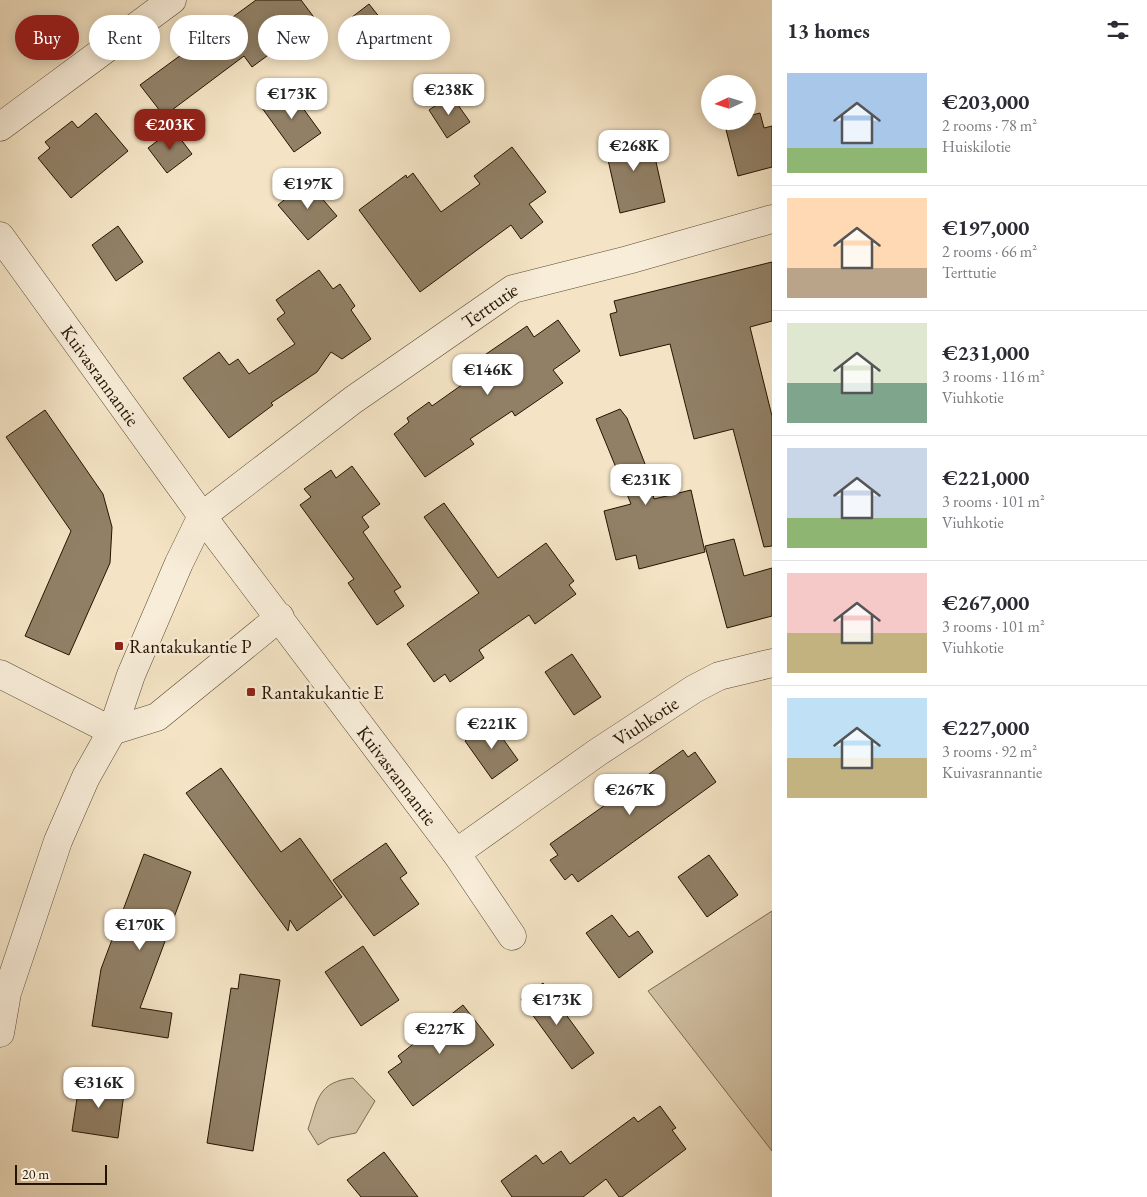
<!DOCTYPE html>
<meta charset="utf-8">
<style>
:root{--surface:#fff;--page:#f7f7f7;--text:#2b2b33;--muted:#7c7c81;--line:#e1e1e2;--accent:#8f2418}
body{margin:0;font-family:"EB Garamond",serif;background:var(--page);color:var(--text);height:100vh;display:flex;flex-direction:column;font-size:19px;white-space:nowrap}
*{box-sizing:border-box;margin:0}
p{font-size:16px;color:var(--muted)}
.icon{flex:none;width:28px;height:28px;fill:none;stroke:currentColor;stroke-width:2;stroke-linecap:round;stroke-linejoin:round}
.map{position:relative;flex:1;overflow:hidden}
.drawer{display:flex;flex-direction:column;background:var(--surface);width:375px}
.drawer>*{flex:none}
.top-card{position:absolute;left:15px;top:15px;width:475px;height:45px;display:flex;gap:10px}
.needle{width:32px;rotate:266deg}
.fabs{position:absolute;left:701px;top:75px;display:grid;gap:10px}
.fabs a{display:grid;place-items:center;width:55px;height:55px;border-radius:50%;background:var(--surface);box-shadow:0 2px 12px #0003;font-size:25px}
.scale{position:absolute;left:15px;bottom:12px;width:92px;box-sizing:border-box;padding-left:5px;border:2px solid #251400;border-top:0;font-size:14px;line-height:18px;white-space:nowrap;color:#251400;-webkit-text-stroke:4px #f8edd9;paint-order:stroke}
.price{position:absolute;translate:-50% -42px;padding:0 11px;border-radius:10px;background:#fff;color:#222;font-size:16px;line-height:32px;filter:drop-shadow(0 1px 2px #0008)}
.price::after{content:'';position:absolute;left:50%;top:30px;width:15px;height:11px;margin-left:-8px;background:inherit;clip-path:polygon(0 0,100% 0,50% 100%)}
.price.active{background:var(--accent);color:#fff}
ul{padding:0;list-style:none}
li{display:flex;align-items:center;gap:15px;height:125px;padding:0 15px}
li+li{border-top:1px solid var(--line)}
li span{display:grid;place-items:center;flex:none;width:140px;height:100px;border-radius:0px;color:#555}
li>.icon{margin-inline-start:auto}
span .icon{width:60px;height:60px;fill:#fffc;stroke-width:1}
li b{font-size:21px}
h2{display:flex;justify-content:space-between;align-items:center;height:60px;padding:0 15px;font-size:21px}
.pill{padding:0 18px;border-radius:22px;background:var(--surface);box-shadow:0 2px 12px #0003;font-size:18px;line-height:45px}
.pill.active{background:var(--accent);color:#fff}
main{display:flex;flex:1;min-height:0}
.map>svg:first-child{display:block}
</style>
<main>
<div class="map">
<svg width="772" height="1197" viewBox="0 0 772 1197">
<rect width="100%" height="100%" fill="#f4e4c5"/>
<filter id="stains"><feTurbulence type="fractalNoise" baseFrequency=".004" numOctaves="4"/><feColorMatrix values="0 0 0 0 .2 0 0 0 0 .09 0 0 0 0 .02 0 0 0 .5 -.17"/></filter>
<radialGradient id="worn" r=".72"><stop offset=".6" stop-color="#630" stop-opacity="0"/><stop offset="1" stop-color="#630" stop-opacity=".3"/></radialGradient>
<g fill="#d1c1a4" stroke="#7b6a52">
<path d="M772,911V1151L648,991Z"/>
<path d="M353,1078L375,1101L356,1133L330,1138L318,1145L308,1129C318,1100 317,1082 353,1078Z"/>
</g>
<g fill="#918066" stroke="#251400">
<path d="M256,0H301L316,20L252,67L244,56L164,116L140,85Z"/>
<path d="M369,4L396,38L374,55L347,21Z"/>
<path d="M289,89L321,133L294,152L262,108Z"/>
<path d="M451,95L470,122L447,138L429,110Z"/>
<path d="M96,113L128,151L71,198L38,158L50,148L45,142L72,121L78,128Z"/>
<path d="M760,113L764,128L772,126V167L738,176L724,122L748,121V116Z"/>
<path d="M173,129L192,154L167,173L148,148Z"/>
<path d="M646,132L649,145L652,144L665,202L620,213L604,142Z"/>
<path d="M512,147L546,192L529,204L543,222L521,239L511,225L420,292L359,210L406,175L407,178L413,173L441,212L480,184L474,176Z"/>
<path d="M307,181L337,216L308,240L278,205Z"/>
<path d="M118,226L143,262L116,281L92,245Z"/>
<path d="M772,262V321L750,327L772,416V546L764,547L733,429L694,439L670,344L620,356L610,314L617,312L614,301Z"/>
<path d="M319,270L333,289L340,284L355,306L351,310L371,339L342,359L331,352L317,372L271,403L273,405L229,438L183,378L219,352L229,365L238,359L249,374L295,344L277,319L285,313L276,300Z"/>
<path d="M558,320L580,351L553,370L563,383L515,416L512,411L470,439L474,444L425,477L394,434L409,422L407,418L429,402L432,406L480,372L473,363L527,326L534,337Z"/>
<path d="M620,409L627,418L647,469L654,499L691,490L705,552L639,569L636,555L616,560L604,511L631,504L596,419Z"/>
<path d="M45,410L103,494L112,527L110,563L69,655L25,636L71,531L6,437Z"/>
<path d="M352,466L380,504L362,517L369,527L363,532L401,587L394,591L404,606L377,625L348,583L354,579L300,505L311,497L304,489L331,470L336,478Z"/>
<path d="M444,503L498,578L546,543L574,581L569,585L576,594L535,624L529,615L506,631L479,650L484,658L450,682L445,674L434,682L407,644L479,593L424,517Z"/>
<path d="M734,539L744,576L772,568V616L727,628L705,546Z"/>
<path d="M572,654L601,697L574,715L545,672Z"/>
<path d="M491,722L518,760L492,779L465,741Z"/>
<path d="M683,750L688,757L695,752L716,782L578,882L572,874L565,880L550,860L558,855L550,844Z"/>
<path d="M221,768L281,852L300,838L342,897L297,931L290,920L288,931L186,793Z"/>
<path d="M386,843L407,873L400,878L419,904L374,936L333,880Z"/>
<path d="M144,854L191,872L140,1008L172,1013L168,1038L92,1026L101,969Z"/>
<path d="M709,855L738,895L707,917L678,877Z"/>
<path d="M612,915L629,937L638,931L653,952L619,978L586,933Z"/>
<path d="M363,946L399,1000L361,1026L325,972Z"/>
<path d="M240,974L280,980L253,1151L207,1143L231,988L238,989Z"/>
<path d="M543,983L594,1053L572,1069L521,999Z"/>
<path d="M463,1005L494,1045L413,1106L388,1072L402,1062L398,1056Z"/>
<path d="M80,1079L125,1086L118,1138L72,1131Z"/>
<path d="M660,1106L676,1128L672,1130L686,1149L622,1197H619L606,1179L583,1197H512L501,1181L536,1155L543,1164L561,1151L570,1164L634,1117L638,1122Z"/>
<path d="M384,1152L418,1197H361L347,1180Z"/>
</g>
<g fill="none" stroke-linecap="round" stroke-linejoin="round">
<defs>
<g id="minor">
<path d="M0,127L172,0"/>
<path id="s1" d="M0,236L202,516L456,853L512,936"/>
<path d="M0,674L112,731"/>
<path d="M112,731L157,717L280,617"/>
<path id="s2" d="M456,853L598,752L694,689L719,676L772,663"/>
<path id="s3" d="M0,1033L7,993L58,841L86,777L112,731L131,675L179,563L202,516L353,400L513,289L628,260L772,219"/>
</g>
</defs>
<use href="#minor" stroke="#594831" stroke-width="29"/>
<use href="#minor" stroke="#f8edd9" stroke-width="28"/>
</g>
<g fill="#8f2418" stroke="#f8edd9" stroke-width="2">
<rect x="114" y="641" width="10" height="10" rx="2.5"/>
<rect x="246" y="687" width="10" height="10" rx="2.5"/>
</g>
<g text-anchor="middle" stroke-width="5" stroke-linejoin="round" paint-order="stroke">
<g font-size="19" fill="#251400" stroke="#f8edd9">
<text dy="7" stroke="none"><textPath href="#s3" startOffset="914">Terttutie</textPath></text>
<text dy="7" stroke="none"><textPath href="#s1" startOffset="172">Kuivasrannantie</textPath></text>
<text dy="7" stroke="none"><textPath href="#s2" startOffset="231">Viuhkotie</textPath></text>
<text dy="7" stroke="none"><textPath href="#s1" startOffset="670">Kuivasrannantie</textPath></text>
</g>
<g font-size="19" fill="#251400" stroke="#f8edd9" text-anchor="start">
<text x="129" y="653">Rantakukantie P</text>
<text x="261" y="699">Rantakukantie E</text>
</g>
</g>
<rect width="100%" height="100%" filter="url(#stains)"/>
<rect width="100%" height="100%" fill="url(#worn)"/>
</svg>
<div class="fabs">
<a><svg class="needle" viewBox="-14 -14 28 28"><path d="M0-13l5 13h-10z" fill="#e53935"/><path d="M0 13l5-13h-10z" fill="#7c7c81"/></svg></a>
</div>
<div class="scale">20 m</div>
<b class="price" style="left:449px;top:116px">€238K</b>
<b class="price" style="left:292px;top:120px">€173K</b>
<b class="price active" style="left:170px;top:151px">€203K</b>
<b class="price" style="left:634px;top:172px">€268K</b>
<b class="price" style="left:308px;top:210px">€197K</b>
<b class="price" style="left:488px;top:396px">€146K</b>
<b class="price" style="left:646px;top:506px">€231K</b>
<b class="price" style="left:492px;top:750px">€221K</b>
<b class="price" style="left:630px;top:816px">€267K</b>
<b class="price" style="left:140px;top:951px">€170K</b>
<b class="price" style="left:557px;top:1026px">€173K</b>
<b class="price" style="left:440px;top:1055px">€227K</b>
<b class="price" style="left:99px;top:1109px">€316K</b>
<div class="top-card">
<a class="pill active">Buy</a>
<a class="pill">Rent</a>
<a class="pill">Filters</a>
<a class="pill">New</a>
<a class="pill">Apartment</a>
</div>
</div>
<section class="drawer">
<h2>13 homes<svg class="icon" aria-label="filters" viewBox="0 0 24 24"><path d="M4 7h16M4 17h16"/><circle cx="9" cy="7" r="2"/><circle cx="15" cy="17" r="2"/></svg></h2>
<ul>
<li><span style="background:linear-gradient(#a9c7e8 75%,#8fb573 0)"><svg class="icon" aria-label="home" viewBox="0 0 24 24"><path d="M3 11l9-7 9 7M6 9v11h12V9"/></svg></span><div><b>€203,000</b><p>2 rooms · 78 m²</p><p>Huiskilotie</p></div></li>
<li><span style="background:linear-gradient(#ffd9b3 70%,#b9a48a 0)"><svg class="icon" aria-label="home" viewBox="0 0 24 24"><path d="M3 11l9-7 9 7M6 9v11h12V9"/></svg></span><div><b>€197,000</b><p>2 rooms · 66 m²</p><p>Terttutie</p></div></li>
<li><span style="background:linear-gradient(#dfe7d0 60%,#7fa58c 0)"><svg class="icon" aria-label="home" viewBox="0 0 24 24"><path d="M3 11l9-7 9 7M6 9v11h12V9"/></svg></span><div><b>€231,000</b><p>3 rooms · 116 m²</p><p>Viuhkotie</p></div></li>
<li><span style="background:linear-gradient(#c9d6e8 70%,#8fb573 0)"><svg class="icon" aria-label="home" viewBox="0 0 24 24"><path d="M3 11l9-7 9 7M6 9v11h12V9"/></svg></span><div><b>€221,000</b><p>3 rooms · 101 m²</p><p>Viuhkotie</p></div></li>
<li><span style="background:linear-gradient(#f6c9c9 60%,#c2b280 0)"><svg class="icon" aria-label="home" viewBox="0 0 24 24"><path d="M3 11l9-7 9 7M6 9v11h12V9"/></svg></span><div><b>€267,000</b><p>3 rooms · 101 m²</p><p>Viuhkotie</p></div></li>
<li><span style="background:linear-gradient(#bfe0f5 60%,#c2b280 0)"><svg class="icon" aria-label="home" viewBox="0 0 24 24"><path d="M3 11l9-7 9 7M6 9v11h12V9"/></svg></span><div><b>€227,000</b><p>3 rooms · 92 m²</p><p>Kuivasrannantie</p></div></li>
</ul>
</section>
</main>
